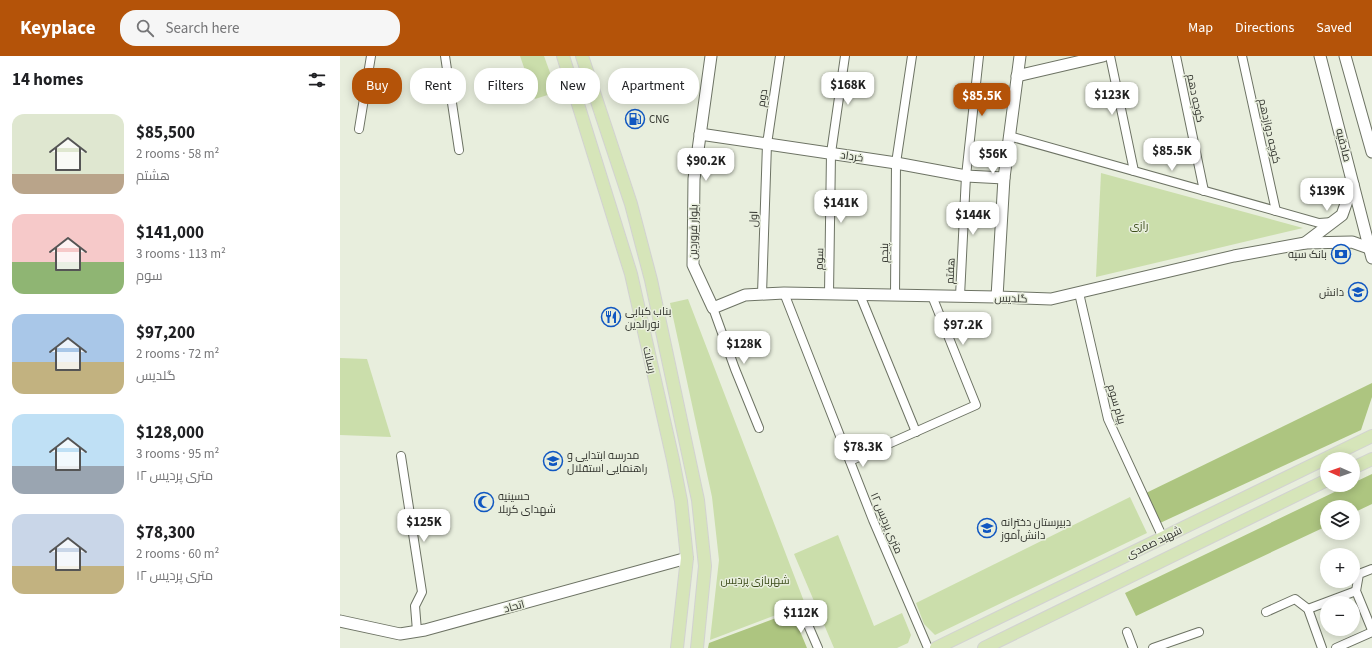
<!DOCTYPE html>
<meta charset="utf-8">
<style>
:root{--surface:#fff;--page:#f6f6f6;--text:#202124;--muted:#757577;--accent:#b45309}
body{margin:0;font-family:"Source Sans 3",Cairo,sans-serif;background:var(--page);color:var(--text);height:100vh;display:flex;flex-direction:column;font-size:15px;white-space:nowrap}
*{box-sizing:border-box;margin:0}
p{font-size:13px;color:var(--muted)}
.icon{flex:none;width:22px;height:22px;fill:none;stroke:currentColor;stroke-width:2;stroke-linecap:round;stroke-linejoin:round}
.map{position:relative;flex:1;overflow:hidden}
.sheet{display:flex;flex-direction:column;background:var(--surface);width:340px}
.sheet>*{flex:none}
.hud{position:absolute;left:12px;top:12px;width:380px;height:36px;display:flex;gap:8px}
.needle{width:26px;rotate:272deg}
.controls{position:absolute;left:980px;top:396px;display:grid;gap:8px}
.controls a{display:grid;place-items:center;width:40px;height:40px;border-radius:50%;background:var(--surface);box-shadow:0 2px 10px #0003;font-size:20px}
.price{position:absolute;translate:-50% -34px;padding:0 9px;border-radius:8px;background:#fff;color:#222;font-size:13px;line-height:26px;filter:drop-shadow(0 1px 2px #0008)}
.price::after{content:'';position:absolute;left:50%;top:24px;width:12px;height:9px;margin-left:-6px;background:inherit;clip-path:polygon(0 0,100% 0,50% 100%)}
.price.on{background:var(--accent);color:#fff}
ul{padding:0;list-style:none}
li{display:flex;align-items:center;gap:12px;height:100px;padding:0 12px}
li span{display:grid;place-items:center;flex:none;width:112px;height:80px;border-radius:12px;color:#555}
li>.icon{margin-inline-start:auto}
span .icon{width:48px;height:48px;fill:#fffc;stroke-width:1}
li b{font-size:17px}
h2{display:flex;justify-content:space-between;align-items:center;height:48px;padding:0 12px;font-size:17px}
.pill{padding:0 14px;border-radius:16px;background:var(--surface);box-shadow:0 2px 10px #0003;font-size:14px;line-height:36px}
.pill.on{background:var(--accent);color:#fff}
header{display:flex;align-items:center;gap:24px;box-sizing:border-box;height:56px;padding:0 20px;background:var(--accent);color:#fff}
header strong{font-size:19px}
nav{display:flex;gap:22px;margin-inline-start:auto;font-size:14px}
.search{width:280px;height:36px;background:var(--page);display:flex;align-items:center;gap:10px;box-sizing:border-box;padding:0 14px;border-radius:16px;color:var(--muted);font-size:15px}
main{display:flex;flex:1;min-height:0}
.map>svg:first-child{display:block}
</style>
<header>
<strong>Keyplace</strong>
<div class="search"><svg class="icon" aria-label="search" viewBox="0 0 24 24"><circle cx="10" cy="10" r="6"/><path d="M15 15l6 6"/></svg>Search here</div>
<nav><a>Map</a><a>Directions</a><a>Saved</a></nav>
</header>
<main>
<section class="sheet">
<h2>14 homes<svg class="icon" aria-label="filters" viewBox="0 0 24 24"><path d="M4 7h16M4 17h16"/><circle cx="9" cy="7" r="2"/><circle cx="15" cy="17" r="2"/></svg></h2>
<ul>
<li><span style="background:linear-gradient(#dfe7d0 75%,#b9a48a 0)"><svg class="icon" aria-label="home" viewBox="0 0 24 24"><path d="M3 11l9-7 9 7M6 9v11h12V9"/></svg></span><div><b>$85,500</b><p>2 rooms · 58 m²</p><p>هشتم</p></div></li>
<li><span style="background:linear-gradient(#f6c9c9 60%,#8fb573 0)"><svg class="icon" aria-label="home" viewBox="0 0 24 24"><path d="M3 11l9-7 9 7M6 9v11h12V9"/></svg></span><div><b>$141,000</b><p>3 rooms · 113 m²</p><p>سوم</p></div></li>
<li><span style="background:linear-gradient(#a9c7e8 60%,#c2b280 0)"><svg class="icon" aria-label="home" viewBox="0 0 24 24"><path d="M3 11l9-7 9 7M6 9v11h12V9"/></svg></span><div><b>$97,200</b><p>2 rooms · 72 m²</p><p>گلدیس</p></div></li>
<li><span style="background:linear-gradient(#bfe0f5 65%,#9aa5b1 0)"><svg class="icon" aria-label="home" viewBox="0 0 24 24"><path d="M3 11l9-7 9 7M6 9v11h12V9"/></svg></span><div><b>$128,000</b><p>3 rooms · 95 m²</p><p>۱۲ متری پردیس</p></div></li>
<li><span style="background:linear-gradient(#c9d6e8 65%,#c2b280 0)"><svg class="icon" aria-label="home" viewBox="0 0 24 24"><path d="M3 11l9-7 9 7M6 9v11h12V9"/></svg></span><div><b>$78,300</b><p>2 rooms · 60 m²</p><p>۱۲ متری پردیس</p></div></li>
</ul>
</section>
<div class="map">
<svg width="1032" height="592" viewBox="0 0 1032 592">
<rect width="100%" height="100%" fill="#e8eedd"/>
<g fill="#cbdeab">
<path d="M180,0H204L217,36L195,43Z"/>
<path d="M761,117L963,172L756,221Z"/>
<path d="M348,243L465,548L370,584L379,504L372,441L330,247Z"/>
<path d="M0,302L27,303L51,381L0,379Z"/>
<path d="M790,441L807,477L595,579L584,568L576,547Z"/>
<path d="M498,479L534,570L562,557L571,579L568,587L557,592H494L454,498Z"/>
</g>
<g fill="#adc580">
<path d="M1032,327V341L1021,374L820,467L806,437Z"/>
<path d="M1032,418V448L1013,457V451H987V470L796,560L785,537L1009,429H1013V427Z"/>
<path d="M452,556L467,592H368L369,587Z"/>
</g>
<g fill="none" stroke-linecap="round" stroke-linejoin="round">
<defs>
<g id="street">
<path d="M105,0L119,94"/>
<path d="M770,0L794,115"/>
<path d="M836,0L864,135"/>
<path d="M902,0L936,155"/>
<path d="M19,73L31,0"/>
<path d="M669,80L979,167L993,166"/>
<path d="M444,237L533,464L588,592"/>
<path d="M739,237L768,363L823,482"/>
<path d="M422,238L427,88L440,0"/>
<path d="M489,238L491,97L505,0"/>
<path d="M520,239L576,376"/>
<path d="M555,239L556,107L572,0"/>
<path d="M620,240L626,120L639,0"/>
<path d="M373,252L395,313L419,372"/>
<path d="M61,400L82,536L75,550L77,575"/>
<path d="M510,405L636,349L592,240"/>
<path d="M1032,513L1019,518L1016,535L1032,574"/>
<path d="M968,553L1016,535"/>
<path d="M462,555L478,592"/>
<path d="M926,556L955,543L968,553L982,592"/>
<path d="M787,576L793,592"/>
<path d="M813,592L859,576"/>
<path d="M996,592L1032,576"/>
</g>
<g id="secondary">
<path d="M371,0L354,123L353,209L373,252L405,239L444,237L657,241L711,243L894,200L965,187L1012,186L1029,192"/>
<path d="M980,0L1032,202"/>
<path d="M1005,0L1032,96"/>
<path d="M677,20L763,0"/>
<path d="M360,78L556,107L626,120L664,122"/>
<path d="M965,187L1002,159L1013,128"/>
<path d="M657,241L664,122L680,0"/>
<path d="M0,565L60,578L85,574L347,502"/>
</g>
<g id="primary">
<path d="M223,0L291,218L333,404L341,445L347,502L337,592"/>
<path d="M242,0L291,148L311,224L358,444L365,510L357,592"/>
<path d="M1013,412L1032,403"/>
<path d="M596,592L1032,380"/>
<path d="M644,592L987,424"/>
</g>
</defs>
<use href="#street" stroke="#6d7364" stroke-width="10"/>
<use href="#secondary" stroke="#6d7364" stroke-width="13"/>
<use href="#primary" stroke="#d2d2d1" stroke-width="14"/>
<use href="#street" stroke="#fff" stroke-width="8"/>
<use href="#secondary" stroke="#fff" stroke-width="11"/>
<use href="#primary" stroke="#d6e5b9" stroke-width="12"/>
</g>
<defs>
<symbol id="fuel-ring" viewBox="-11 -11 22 22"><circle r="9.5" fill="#e8eedd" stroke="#1057c1" stroke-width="1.5"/><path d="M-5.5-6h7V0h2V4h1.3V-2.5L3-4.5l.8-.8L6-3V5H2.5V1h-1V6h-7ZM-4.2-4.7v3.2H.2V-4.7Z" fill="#1057c1"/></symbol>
<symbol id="bank-ring" viewBox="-11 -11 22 22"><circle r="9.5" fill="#e8eedd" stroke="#1057c1" stroke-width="1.5"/><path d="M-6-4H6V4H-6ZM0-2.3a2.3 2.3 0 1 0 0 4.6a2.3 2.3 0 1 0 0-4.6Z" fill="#1057c1"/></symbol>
<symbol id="school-ring" viewBox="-11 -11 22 22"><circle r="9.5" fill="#e8eedd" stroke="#1057c1" stroke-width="1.5"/><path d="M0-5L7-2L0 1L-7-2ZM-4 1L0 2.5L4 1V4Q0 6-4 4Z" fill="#1057c1"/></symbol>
<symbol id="restaurant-ring" viewBox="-11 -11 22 22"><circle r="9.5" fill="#e8eedd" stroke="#1057c1" stroke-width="1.5"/><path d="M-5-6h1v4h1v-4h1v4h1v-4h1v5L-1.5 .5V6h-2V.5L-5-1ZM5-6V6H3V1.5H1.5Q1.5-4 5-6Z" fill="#1057c1"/></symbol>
<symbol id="mosque-ring" viewBox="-11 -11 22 22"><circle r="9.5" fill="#e8eedd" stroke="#1057c1" stroke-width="1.5"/><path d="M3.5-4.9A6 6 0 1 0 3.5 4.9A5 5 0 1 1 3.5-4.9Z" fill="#1057c1"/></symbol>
</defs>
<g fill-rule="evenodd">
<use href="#fuel-ring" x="284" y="52" width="22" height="22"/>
<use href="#bank-ring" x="990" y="187" width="22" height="22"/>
<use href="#school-ring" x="1007" y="225" width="22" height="22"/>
<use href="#restaurant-ring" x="260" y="250" width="22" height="22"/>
<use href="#school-ring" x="202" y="394" width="22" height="22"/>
<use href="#mosque-ring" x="133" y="435" width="22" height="22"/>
<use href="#school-ring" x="636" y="461" width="22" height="22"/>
</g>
<g text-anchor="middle" stroke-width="3" stroke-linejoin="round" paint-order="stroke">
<g font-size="11" fill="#32342e" stroke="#e8eedd">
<text transform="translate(422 42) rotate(-81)" y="4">دوم</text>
<text transform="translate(856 42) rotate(78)" y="4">کوچه دهم</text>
<text transform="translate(930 75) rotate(77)" y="4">کوچه دوازدهم</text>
<text transform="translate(1004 89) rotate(76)" y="4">صادقیه</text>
<text transform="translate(512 100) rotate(8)" y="4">خرداد</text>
<text transform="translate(413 163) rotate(-88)" y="4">اول</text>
<text transform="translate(353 176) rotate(-89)" y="4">بلوار فروردین</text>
<text transform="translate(544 197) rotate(-89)" y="4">پنجم</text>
<text transform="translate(479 203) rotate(-88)" y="4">سوم</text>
<text transform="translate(610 215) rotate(-87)" y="4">هفتم</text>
<text transform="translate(671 242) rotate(2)" y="4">گلدیس</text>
<text transform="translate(310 304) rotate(77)" y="4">رسالت</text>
<text transform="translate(777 348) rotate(74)" y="4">پیام سوم</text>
<text transform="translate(547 467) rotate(67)" y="4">۱۲ متری پردیس</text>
<text transform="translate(814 486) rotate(-26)" y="4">شهید صمدی</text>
<text transform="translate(174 550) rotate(-15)" y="4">اتحاد</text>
</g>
<g font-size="11" fill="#32342e" stroke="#e8eedd" text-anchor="start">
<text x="309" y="67">CNG</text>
<text x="987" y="202" text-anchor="end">بانک سپه</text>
<text x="1004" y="240" text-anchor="end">دانش</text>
<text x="285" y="259">بناب کبابی<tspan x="285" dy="13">نورالدین</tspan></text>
<text x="227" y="403">مدرسه ابتدایی و<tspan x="227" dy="13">راهنمایی استقلال</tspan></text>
<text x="158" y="444">حسینیه<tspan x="158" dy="13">شهدای کربلا</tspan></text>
<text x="661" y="470">دبیرستان دخترانه<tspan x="661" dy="13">دانش‌آموز</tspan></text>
</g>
<g font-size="11" fill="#3d4d1b" stroke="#e8eedd">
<text x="799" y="173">رازی</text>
<text x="415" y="528">شهربازی پردیس</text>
</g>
</g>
</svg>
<div class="controls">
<a><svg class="needle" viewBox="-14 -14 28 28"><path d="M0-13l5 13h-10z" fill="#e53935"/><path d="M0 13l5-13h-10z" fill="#757577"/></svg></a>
<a><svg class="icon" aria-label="layers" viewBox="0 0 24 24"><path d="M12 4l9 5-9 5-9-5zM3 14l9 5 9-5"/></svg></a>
<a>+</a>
<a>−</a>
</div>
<b class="price" style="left:508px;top:50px">$168K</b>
<b class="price" style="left:772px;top:60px">$123K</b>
<b class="price on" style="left:642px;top:61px">$85.5K</b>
<b class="price" style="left:832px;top:116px">$85.5K</b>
<b class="price" style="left:653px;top:119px">$56K</b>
<b class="price" style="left:366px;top:126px">$90.2K</b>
<b class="price" style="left:987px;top:156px">$139K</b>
<b class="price" style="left:501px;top:168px">$141K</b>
<b class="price" style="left:633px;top:180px">$144K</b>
<b class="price" style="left:623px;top:290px">$97.2K</b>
<b class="price" style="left:404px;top:309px">$128K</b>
<b class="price" style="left:523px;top:412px">$78.3K</b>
<b class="price" style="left:84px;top:487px">$125K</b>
<b class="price" style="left:461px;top:578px">$112K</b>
<div class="hud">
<a class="pill on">Buy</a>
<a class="pill">Rent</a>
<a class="pill">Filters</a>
<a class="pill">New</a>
<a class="pill">Apartment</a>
</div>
</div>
</main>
